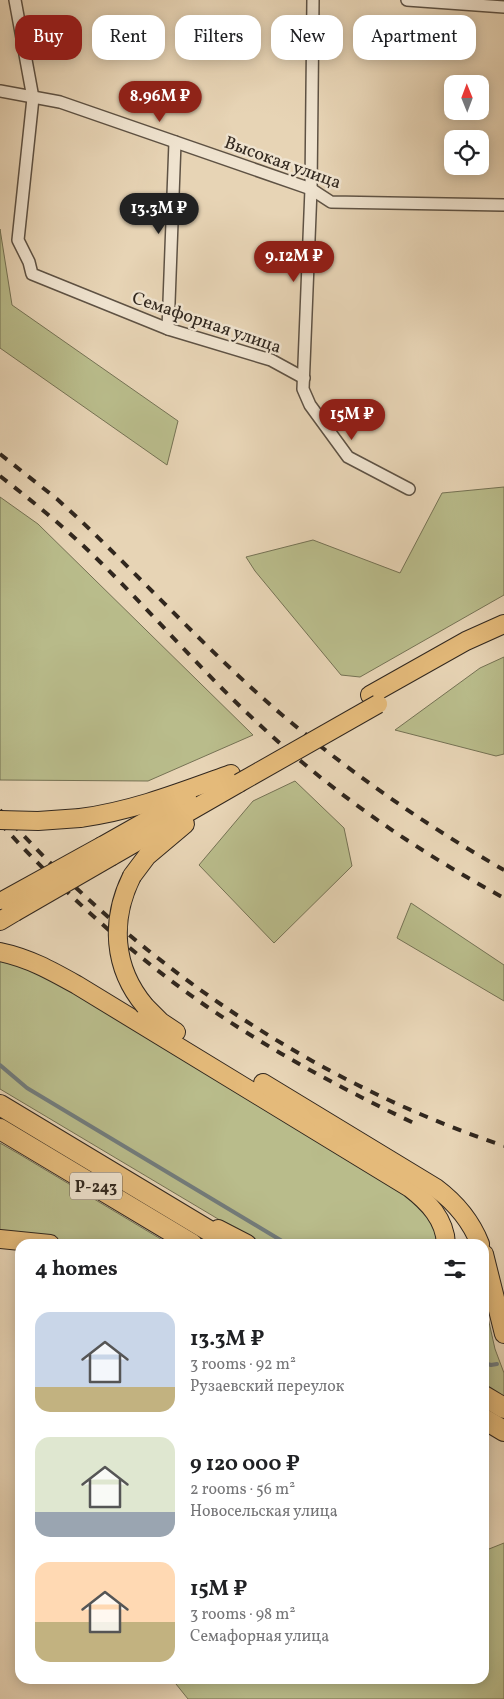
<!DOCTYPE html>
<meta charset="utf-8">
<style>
:root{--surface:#fff;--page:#f6f6f6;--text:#202124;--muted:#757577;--accent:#8f2418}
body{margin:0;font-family:Vollkorn,serif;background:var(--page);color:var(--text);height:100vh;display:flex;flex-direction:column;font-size:19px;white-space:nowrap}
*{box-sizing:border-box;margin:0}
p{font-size:16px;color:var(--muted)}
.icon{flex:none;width:28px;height:28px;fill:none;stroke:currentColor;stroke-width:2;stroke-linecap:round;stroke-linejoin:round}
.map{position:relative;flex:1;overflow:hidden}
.drawer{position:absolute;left:15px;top:1239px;width:474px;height:445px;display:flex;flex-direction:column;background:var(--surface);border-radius:15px;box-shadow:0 2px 12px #0003}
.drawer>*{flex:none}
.banner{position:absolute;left:15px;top:15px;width:475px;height:45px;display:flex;gap:10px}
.needle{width:32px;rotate:359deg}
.controls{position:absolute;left:444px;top:75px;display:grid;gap:10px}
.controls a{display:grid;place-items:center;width:45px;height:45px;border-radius:10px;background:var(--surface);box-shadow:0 2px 12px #0003;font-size:25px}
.price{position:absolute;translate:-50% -42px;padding:0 11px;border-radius:18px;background:var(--accent);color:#fff;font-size:16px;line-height:32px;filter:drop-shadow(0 1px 2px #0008)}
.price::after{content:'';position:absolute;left:50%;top:30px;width:15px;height:11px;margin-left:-8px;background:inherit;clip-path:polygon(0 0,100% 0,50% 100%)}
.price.active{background:#222;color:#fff}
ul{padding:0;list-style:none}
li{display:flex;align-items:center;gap:15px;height:125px;padding:0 20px}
li span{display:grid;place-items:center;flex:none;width:140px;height:100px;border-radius:15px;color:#555}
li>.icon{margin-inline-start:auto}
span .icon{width:60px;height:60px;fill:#fffc;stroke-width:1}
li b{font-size:21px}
h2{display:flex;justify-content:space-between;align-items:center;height:60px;padding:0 20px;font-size:21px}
.pill{padding:0 18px;border-radius:15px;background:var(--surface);box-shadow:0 2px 12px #0003;font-size:18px;line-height:45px}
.pill.active{background:var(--accent);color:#fff}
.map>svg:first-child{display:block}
</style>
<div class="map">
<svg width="504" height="1699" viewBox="0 0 504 1699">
<rect width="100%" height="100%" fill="#e7d4b5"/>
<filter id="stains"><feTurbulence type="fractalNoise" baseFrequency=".004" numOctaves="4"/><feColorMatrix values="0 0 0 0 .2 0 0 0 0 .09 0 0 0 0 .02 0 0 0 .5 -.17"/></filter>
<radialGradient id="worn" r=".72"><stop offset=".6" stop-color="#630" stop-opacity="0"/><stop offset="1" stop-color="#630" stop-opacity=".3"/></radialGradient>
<g fill="#b9bc8b" stroke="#757254">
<path d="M0,229L12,305L178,421L167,465L0,348Z"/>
<path d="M504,487V595L360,677L341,675L255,571L246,557L313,540L400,573L442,493Z"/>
<path d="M0,497L38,524L253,735L148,781L0,780Z"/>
<path d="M504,657V754L496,756L395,730L480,668Z"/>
<path d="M295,781L344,828L352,866L274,943L199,865L253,801Z"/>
<path d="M411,903L504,965V1001L397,938Z"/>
<path d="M0,959L46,976L408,1193L428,1212L440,1244H260L0,1089Z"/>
<path d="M0,1143L19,1154L169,1244H82L0,1233Z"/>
<path d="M484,1300L495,1349L504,1373V1398L484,1386Z"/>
<path d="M504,1543V1699H188L172,1679H484V1551Z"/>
</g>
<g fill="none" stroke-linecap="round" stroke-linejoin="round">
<g stroke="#727c7c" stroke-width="4">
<path d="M0,1065L27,1088L287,1244"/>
<path d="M484,1363L491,1365L497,1364"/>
</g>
<defs>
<g id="street">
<path d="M15,0L33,98L18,240L29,262L32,274L168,329L271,360L304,378"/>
<path d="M313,0L311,189L303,389L310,405L348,457L409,489"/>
<path d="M407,0L504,7"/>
<path d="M0,91L60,102L311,189L331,202L504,205"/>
<path d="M168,329L175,142"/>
</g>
<g id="primary">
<path d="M370,695L466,641L504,624"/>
<path d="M80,818C133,811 181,792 231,774"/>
<path d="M102,846L187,798"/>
<path d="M112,856L239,783"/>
<path d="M132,876L147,856L185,824"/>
<path d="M0,921L15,912"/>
<path d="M0,952C29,958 52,971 77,985L410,1188C428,1202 445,1219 446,1244"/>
<path d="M145,1006L161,1022L176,1032"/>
<path d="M263,1083L436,1188C456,1203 471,1221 480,1244"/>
<path d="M218,1229L247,1244"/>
<path d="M0,1239L50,1244"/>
<path d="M484,1254L504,1334"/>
</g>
<g id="highway">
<path d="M0,1105L231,1244"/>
<path d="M0,1129L192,1244"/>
<path d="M484,1396L504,1408"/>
<path d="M484,1419L504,1431"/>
</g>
</defs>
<use href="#street" stroke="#5e5244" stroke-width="14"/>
<use href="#primary" stroke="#31271e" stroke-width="20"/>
<use href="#highway" stroke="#31271e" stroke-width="22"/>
<use href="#street" stroke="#efe3cf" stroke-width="11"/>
<use href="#primary" stroke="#e4ba7a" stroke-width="18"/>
<use href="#highway" stroke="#e4ba7a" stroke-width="20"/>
<g stroke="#31271e" stroke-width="4" stroke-dasharray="9 9" stroke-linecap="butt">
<path d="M0,454L57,499L80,520C147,584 211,654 281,714C351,773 425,825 504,870"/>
<path d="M0,476C32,501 63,526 92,554C150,610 202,672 261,726C334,794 417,851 504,898"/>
<path d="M0,810C136,962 310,1081 504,1146"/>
<path d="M0,823C62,891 131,954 206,1006C273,1052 344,1090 418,1125"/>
</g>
<defs>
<g id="primary-bridge">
<path d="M239,783L378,704"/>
<path d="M0,820L38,821L80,818"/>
<path d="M132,876C110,920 113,968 145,1006"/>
<path d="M4,900L102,846"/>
<path d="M15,912L112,856"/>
</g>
</defs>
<use href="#primary-bridge" stroke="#31271e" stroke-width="20" stroke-linecap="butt"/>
<use href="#primary-bridge" stroke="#e4ba7a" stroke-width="18"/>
</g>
<g text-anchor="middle" stroke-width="5" stroke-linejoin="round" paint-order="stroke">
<rect fill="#efe3cf" stroke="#6a5f53" stroke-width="1" x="70" y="1172.5" width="52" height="27" rx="4"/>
<g font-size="16" font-weight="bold" fill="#31271e">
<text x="96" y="1192">Р-243</text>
</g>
<g font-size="18" fill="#31271e" stroke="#efe3cf">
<text transform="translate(283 162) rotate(20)" y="6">Высокая улица</text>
<text transform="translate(207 322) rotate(19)" y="6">Семафорная улица</text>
</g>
</g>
<rect width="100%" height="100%" filter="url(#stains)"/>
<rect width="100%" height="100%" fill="url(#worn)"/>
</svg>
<div class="controls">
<a><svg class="needle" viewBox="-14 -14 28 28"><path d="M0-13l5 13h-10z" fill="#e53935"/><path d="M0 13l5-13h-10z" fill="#757577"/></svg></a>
<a><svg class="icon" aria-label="locate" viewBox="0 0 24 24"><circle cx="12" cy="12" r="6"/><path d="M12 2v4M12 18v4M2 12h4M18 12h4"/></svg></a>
</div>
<b class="price" style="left:160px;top:123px">8.96M ₽</b>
<b class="price active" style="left:159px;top:235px">13.3M ₽</b>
<b class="price" style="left:294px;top:283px">9.12M ₽</b>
<b class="price" style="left:352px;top:441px">15M ₽</b>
<div class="banner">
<a class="pill active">Buy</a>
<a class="pill">Rent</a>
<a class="pill">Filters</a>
<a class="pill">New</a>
<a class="pill">Apartment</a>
</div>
<section class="drawer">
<h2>4 homes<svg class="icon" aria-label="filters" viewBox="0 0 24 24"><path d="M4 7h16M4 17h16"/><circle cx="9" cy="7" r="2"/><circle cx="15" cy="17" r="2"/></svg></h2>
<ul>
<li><span style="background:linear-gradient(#c9d6e8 75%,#c2b280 0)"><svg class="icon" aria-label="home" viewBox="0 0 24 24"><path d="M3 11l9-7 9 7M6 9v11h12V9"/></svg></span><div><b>13.3M ₽</b><p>3 rooms · 92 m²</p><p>Рузаевский переулок</p></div></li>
<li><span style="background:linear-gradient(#dfe7d0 75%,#9aa5b1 0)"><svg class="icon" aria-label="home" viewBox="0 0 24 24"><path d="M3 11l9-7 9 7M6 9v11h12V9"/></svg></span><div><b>9 120 000 ₽</b><p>2 rooms · 56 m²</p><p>Новосельская улица</p></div></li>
<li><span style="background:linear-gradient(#ffd9b3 60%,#c2b280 0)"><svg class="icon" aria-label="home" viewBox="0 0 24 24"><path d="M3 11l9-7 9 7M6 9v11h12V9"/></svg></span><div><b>15M ₽</b><p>3 rooms · 98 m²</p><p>Семафорная улица</p></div></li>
</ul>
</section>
</div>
